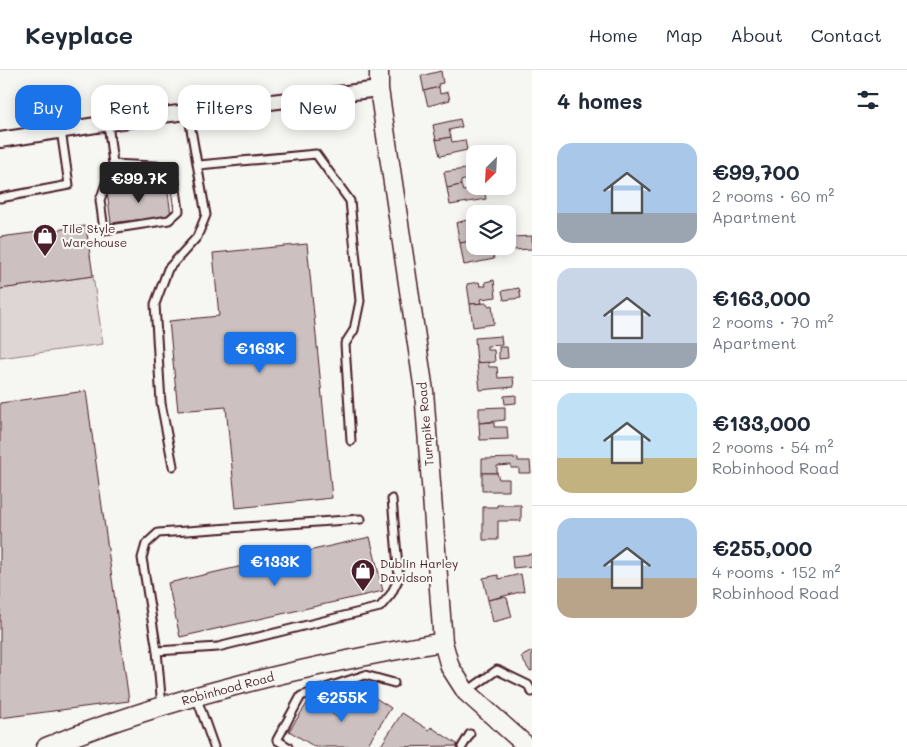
<!DOCTYPE html>
<meta charset="utf-8">
<style>
:root{--surface:#fff;--page:#f2f2f3;--text:#1f2937;--muted:#747a83;--line:#e0e1e3;--accent:#1a73e8}
body{margin:0;font-family:Mali,sans-serif;background:var(--page);color:var(--text);height:100vh;display:flex;flex-direction:column;font-size:19px;white-space:nowrap}
*{box-sizing:border-box;margin:0}
p{font-size:16px;color:var(--muted)}
.icon{flex:none;width:28px;height:28px;fill:none;stroke:currentColor;stroke-width:2;stroke-linecap:round;stroke-linejoin:round}
.map{position:relative;flex:1;overflow:hidden}
.panel{display:flex;flex-direction:column;background:var(--surface);width:375px}
.panel>*{flex:none}
.hud{position:absolute;left:15px;top:15px;width:441px;height:45px;display:flex;gap:10px}
.needle{width:32px;rotate:204deg}
.fabs{position:absolute;left:466px;top:75px;display:grid;gap:10px}
.fabs a{display:grid;place-items:center;width:50px;height:50px;border-radius:10px;background:var(--surface);box-shadow:0 2px 12px #0003;font-size:25px}
.price{position:absolute;translate:-50% -42px;padding:0 11px;border-radius:5px;background:var(--accent);color:#fff;font-size:16px;line-height:32px;filter:drop-shadow(0 1px 2px #0008)}
.price::after{content:'';position:absolute;left:50%;top:30px;width:15px;height:11px;margin-left:-8px;background:inherit;clip-path:polygon(0 0,100% 0,50% 100%)}
.price.selected{background:#222;color:#fff}
ul{padding:0;list-style:none}
li{display:flex;align-items:center;gap:15px;height:125px;padding:0 25px}
li+li{border-top:1px solid var(--line)}
li span{display:grid;place-items:center;flex:none;width:140px;height:100px;border-radius:15px;color:#555}
li>.icon{margin-inline-start:auto}
span .icon{width:60px;height:60px;fill:#fffc;stroke-width:1}
li b{font-size:21px}
h2{display:flex;justify-content:space-between;align-items:center;height:60px;padding:0 25px;font-size:21px}
.chip{padding:0 18px;border-radius:15px;background:var(--surface);box-shadow:0 2px 12px #0003;font-size:18px;line-height:45px}
.chip.selected{background:var(--accent);color:#fff}
header{display:flex;align-items:center;gap:30px;box-sizing:border-box;height:70px;padding:0 25px;background:var(--surface);border-bottom:1px solid var(--line)}
header strong{font-size:24px}
nav{display:flex;gap:28px;margin-inline-start:auto;font-size:18px}
main{display:flex;flex:1;min-height:0}
.map>svg:first-child{display:block}
</style>
<header>
<strong>Keyplace</strong>
<nav><a>Home</a><a>Map</a><a>About</a><a>Contact</a></nav>
</header>
<main>
<div class="map">
<svg width="532" height="677" viewBox="0 0 532 677">
<rect width="100%" height="100%" fill="#f6f6f2"/>
<filter id="ink" filterUnits="userSpaceOnUse"><feTurbulence type="fractalNoise" baseFrequency=".02" numOctaves="2"/><feDisplacementMap in="SourceGraphic" scale="10" xChannelSelector="R" yChannelSelector="G"/><feConvolveMatrix kernelMatrix="1 2 1 2 8 2 1 2 1" color-interpolation-filters="sRGB"/></filter>
<g filter="url(#ink)">
<path fill="#ddd6d5" stroke="#947a80" d="M93,206L103,274L0,288V219Z"/>
<g fill="#ccc1c0" stroke="#4a1f2b">
<path d="M441,1L443,13L438,14L439,17L424,21L421,6Z"/>
<path d="M439,17L440,24L448,22L450,30L428,36L424,21Z"/>
<path d="M460,49L462,57L449,60L451,67L436,70L433,55Z"/>
<path d="M451,67L452,72L465,70L467,80L440,86L436,70Z"/>
<path d="M465,99L468,109L461,111V115L447,118L444,102Z"/>
<path d="M167,114L171,146L111,153L107,121Z"/>
<path d="M461,115L463,121L483,116L486,129L450,135L447,118Z"/>
<path d="M467,150L470,163L475,162V171L460,173L456,153Z"/>
<path d="M86,156L93,206L0,219V167Z"/>
<path d="M532,166V179L513,180V167Z"/>
<path d="M471,171H475V176H491L494,189L464,195L460,173Z"/>
<path d="M307,174L332,428L236,438L226,337L178,341L169,251L219,246L213,183Z"/>
<path d="M494,210L496,227L481,229L482,233L470,234L467,214L479,212L480,216H486L485,212Z"/>
<path d="M519,218L521,228L504,230L502,221Z"/>
<path d="M487,233L488,236L492,235L494,254L473,257L470,234Z"/>
<path d="M501,266L502,275L487,276V280H494L495,292L477,293L475,268Z"/>
<path d="M499,277H507L508,288L499,289Z"/>
<path d="M488,292L489,297H497L498,308L513,307L514,317L480,320L477,293Z"/>
<path d="M86,321L129,631L0,648V333Z"/>
<path d="M516,325V333L505,334L504,326Z"/>
<path d="M505,337V350L479,353V338Z"/>
<path d="M494,352V357H507L508,369L480,370L479,353Z"/>
<path d="M518,388V391H530L531,403H519V398H511V395L497,396V403H482V389Z"/>
<path d="M482,403H497L499,409H509V421H482Z"/>
<path d="M497,435H521V451H498V470H483V437H497Z"/>
<path d="M370,467L383,521L180,567L168,513Z"/>
<path d="M532,484V496L513,498L512,486Z"/>
<path d="M521,504L524,521L488,530L483,508L498,505L499,509Z"/>
<path d="M503,527L507,528L512,547L493,552L488,530Z"/>
<path d="M532,581V601L529,600L521,587Z"/>
<path d="M360,618L391,638L366,677H315L289,661L310,629L340,649Z"/>
<path d="M402,643L429,660L431,657L460,676L380,677Z"/>
</g>
<g fill="none" stroke-linecap="round" stroke-linejoin="round">
<defs>
<g id="service">
<path d="M108,53L113,94L100,130L104,160L169,150L179,141L173,97L113,94"/>
<path d="M199,95L316,84L350,131L360,231L354,260L345,274L351,371"/>
<path d="M0,128L69,115L61,60"/>
<path d="M173,396L161,333L155,234L168,199L197,167L206,145L188,42"/>
<path d="M157,581L218,577L380,537L391,524L399,508L392,429"/>
<path d="M466,622L497,600L528,615L532,622"/>
<path d="M196,626L214,677"/>
<path d="M162,637L157,581L142,488L146,474L158,463L361,449"/>
<path d="M288,677L277,670L301,626L365,605L394,613"/>
<path d="M462,677L470,664"/>
</g>
<path id="minor" d="M0,70L154,46L379,19"/>
<g id="tertiary">
<path d="M379,0V19L424,321L443,572L450,597L466,622L528,677"/>
<path d="M46,677C173,626 309,595 443,572"/>
</g>
</defs>
<use href="#service" stroke="#4a1f2b" stroke-width="11"/>
<use href="#minor" stroke="#4a1f2b" stroke-width="18"/>
<use href="#tertiary" stroke="#4a1f2b" stroke-width="21"/>
<use href="#service" stroke="#f6f6f2" stroke-width="7"/>
<use href="#minor" stroke="#f6f6f2" stroke-width="14"/>
<use href="#tertiary" stroke="#f6f6f2" stroke-width="18"/>
</g>
</g>
<defs>
<symbol id="shop-pin" viewBox="-11 -11 22 30"><path d="M0 17L-7.5 6A9.5 9.5 0 1 1 7.5 6Z" fill="#4a1f2b" stroke="#f6f6f2"/><path d="M-5-2.5h2.3a2.7 3.5 0 0 1 5.4 0H5L5.5 6h-11ZM-1.5-2.5h3a1.5 2.3 0 0 0-3 0Z" fill="#fff"/></symbol>
</defs>
<g fill-rule="evenodd">
<use href="#shop-pin" x="31" y="152" width="28" height="38"/>
<use href="#shop-pin" x="349" y="487" width="28" height="38"/>
</g>
<g text-anchor="middle" stroke-width="4.5" stroke-linejoin="round" paint-order="stroke">
<g font-size="12" fill="#4a1f2b" stroke="#f6f6f2" text-anchor="start">
<text x="62" y="163">Tile Style<tspan x="62" dy="14">Warehouse</tspan></text>
<text x="380" y="498">Dublin Harley<tspan x="380" dy="14">Davidson</tspan></text>
</g>
<g font-size="12" fill="#4a1f2b" stroke="#f6f6f2">
<text transform="translate(426 354) rotate(-95)" y="4">Turnpike Road</text>
<text transform="translate(228 619) rotate(-15)" y="4">Robinhood Road</text>
</g>
</g>
</svg>
<div class="fabs">
<a><svg class="needle" viewBox="-14 -14 28 28"><path d="M0-13l5 13h-10z" fill="#e53935"/><path d="M0 13l5-13h-10z" fill="#747a83"/></svg></a>
<a><svg class="icon" aria-label="layers" viewBox="0 0 24 24"><path d="M12 4l9 5-9 5-9-5zM3 14l9 5 9-5"/></svg></a>
</div>
<b class="price selected" style="left:139px;top:134px">€99.7K</b>
<b class="price" style="left:260px;top:304px">€163K</b>
<b class="price" style="left:275px;top:517px">€133K</b>
<b class="price" style="left:342px;top:653px">€255K</b>
<div class="hud">
<a class="chip selected">Buy</a>
<a class="chip">Rent</a>
<a class="chip">Filters</a>
<a class="chip">New</a>
</div>
</div>
<section class="panel">
<h2>4 homes<svg class="icon" aria-label="filters" viewBox="0 0 24 24"><path d="M4 7h16M4 17h16"/><circle cx="9" cy="7" r="2"/><circle cx="15" cy="17" r="2"/></svg></h2>
<ul>
<li><span style="background:linear-gradient(#a9c7e8 70%,#9aa5b1 0)"><svg class="icon" aria-label="home" viewBox="0 0 24 24"><path d="M3 11l9-7 9 7M6 9v11h12V9"/></svg></span><div><b>€99,700</b><p>2 rooms · 60 m²</p><p>Apartment</p></div></li>
<li><span style="background:linear-gradient(#c9d6e8 75%,#9aa5b1 0)"><svg class="icon" aria-label="home" viewBox="0 0 24 24"><path d="M3 11l9-7 9 7M6 9v11h12V9"/></svg></span><div><b>€163,000</b><p>2 rooms · 70 m²</p><p>Apartment</p></div></li>
<li><span style="background:linear-gradient(#bfe0f5 65%,#c2b280 0)"><svg class="icon" aria-label="home" viewBox="0 0 24 24"><path d="M3 11l9-7 9 7M6 9v11h12V9"/></svg></span><div><b>€133,000</b><p>2 rooms · 54 m²</p><p>Robinhood Road</p></div></li>
<li><span style="background:linear-gradient(#a9c7e8 60%,#b9a48a 0)"><svg class="icon" aria-label="home" viewBox="0 0 24 24"><path d="M3 11l9-7 9 7M6 9v11h12V9"/></svg></span><div><b>€255,000</b><p>4 rooms · 152 m²</p><p>Robinhood Road</p></div></li>
</ul>
</section>
</main>
